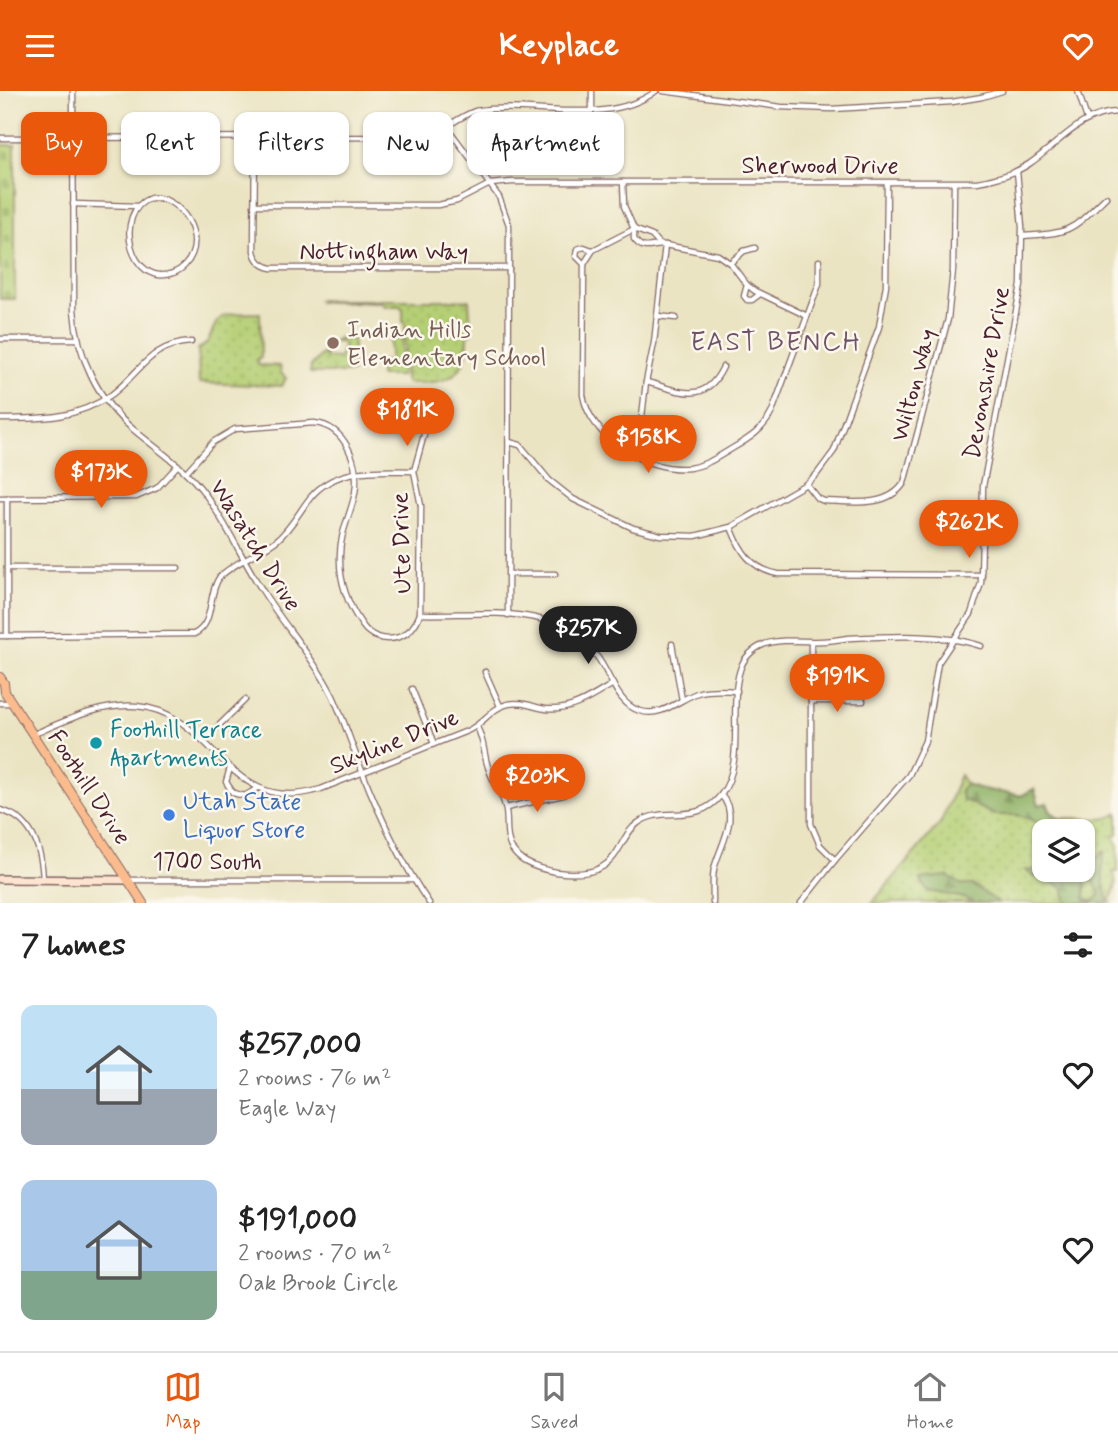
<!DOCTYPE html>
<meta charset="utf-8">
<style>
:root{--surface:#fff;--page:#f6f6f6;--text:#222;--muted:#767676;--line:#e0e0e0;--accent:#ea580c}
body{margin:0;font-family:Mynerve,sans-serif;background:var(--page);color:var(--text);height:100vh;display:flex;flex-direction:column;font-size:26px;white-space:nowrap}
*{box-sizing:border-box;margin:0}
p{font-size:23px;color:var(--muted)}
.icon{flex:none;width:38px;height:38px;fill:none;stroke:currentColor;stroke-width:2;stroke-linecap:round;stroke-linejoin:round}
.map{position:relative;height:812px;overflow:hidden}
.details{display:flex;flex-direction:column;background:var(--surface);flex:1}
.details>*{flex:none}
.top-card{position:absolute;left:21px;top:21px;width:700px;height:63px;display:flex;gap:14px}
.fabs{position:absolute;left:1032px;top:728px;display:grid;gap:14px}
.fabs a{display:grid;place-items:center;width:63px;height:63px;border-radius:14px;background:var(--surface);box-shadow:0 2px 5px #0004;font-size:35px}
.price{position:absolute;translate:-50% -60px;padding:0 16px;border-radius:24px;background:var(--accent);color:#fff;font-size:23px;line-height:46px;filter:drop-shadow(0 2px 4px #0008)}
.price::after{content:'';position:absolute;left:50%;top:42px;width:21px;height:16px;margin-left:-10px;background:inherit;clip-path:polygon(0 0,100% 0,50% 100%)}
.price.selected{background:#222;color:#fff}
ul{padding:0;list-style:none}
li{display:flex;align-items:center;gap:21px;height:175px;padding:0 21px}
li span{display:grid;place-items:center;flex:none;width:196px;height:140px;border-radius:14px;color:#555}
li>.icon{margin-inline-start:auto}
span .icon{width:84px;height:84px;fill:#fffc;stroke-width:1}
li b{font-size:30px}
h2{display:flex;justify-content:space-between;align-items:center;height:84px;padding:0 21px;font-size:30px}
.tag{padding:0 24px;border-radius:14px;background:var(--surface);box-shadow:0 2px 5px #0004;font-size:24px;line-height:63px}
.tag.selected{background:var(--accent);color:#fff}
header{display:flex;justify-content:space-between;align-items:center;height:91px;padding:0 21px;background:var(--accent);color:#fff;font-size:32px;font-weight:800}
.tabs{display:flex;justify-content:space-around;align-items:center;height:98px;border-top:2px solid var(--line);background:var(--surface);font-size:19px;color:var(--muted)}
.tabs a{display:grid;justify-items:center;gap:4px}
.tabs .selected{color:var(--accent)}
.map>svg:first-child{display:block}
</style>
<header><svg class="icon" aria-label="menu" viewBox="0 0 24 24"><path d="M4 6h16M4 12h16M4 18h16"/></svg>Keyplace<svg class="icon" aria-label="heart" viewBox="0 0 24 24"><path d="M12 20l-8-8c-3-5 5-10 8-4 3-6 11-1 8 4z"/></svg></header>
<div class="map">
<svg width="1118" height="812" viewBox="0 0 1118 812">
<defs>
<pattern id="grass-dots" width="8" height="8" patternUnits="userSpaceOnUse" patternTransform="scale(1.75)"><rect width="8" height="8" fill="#b5cf74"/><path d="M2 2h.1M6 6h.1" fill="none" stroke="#9db165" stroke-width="1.8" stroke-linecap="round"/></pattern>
<pattern id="forest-firs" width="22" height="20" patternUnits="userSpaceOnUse" patternTransform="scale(1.75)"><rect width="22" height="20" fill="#90b266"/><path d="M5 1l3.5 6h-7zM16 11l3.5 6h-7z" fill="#789054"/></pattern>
<pattern id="cemetery-stones" width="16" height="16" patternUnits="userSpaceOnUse" patternTransform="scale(1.75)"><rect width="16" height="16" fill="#b5cf74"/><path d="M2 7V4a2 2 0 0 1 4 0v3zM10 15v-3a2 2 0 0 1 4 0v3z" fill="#9db165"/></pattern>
</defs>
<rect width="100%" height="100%" fill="#fbf7ec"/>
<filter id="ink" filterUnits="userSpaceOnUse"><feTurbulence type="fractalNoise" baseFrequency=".0143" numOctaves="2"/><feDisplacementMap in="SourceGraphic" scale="14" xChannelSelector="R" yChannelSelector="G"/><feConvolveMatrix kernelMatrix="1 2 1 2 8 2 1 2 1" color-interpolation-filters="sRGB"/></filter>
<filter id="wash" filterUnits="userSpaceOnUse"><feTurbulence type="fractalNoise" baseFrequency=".00686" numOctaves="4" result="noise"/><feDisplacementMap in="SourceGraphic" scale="28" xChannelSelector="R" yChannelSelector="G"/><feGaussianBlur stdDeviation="1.57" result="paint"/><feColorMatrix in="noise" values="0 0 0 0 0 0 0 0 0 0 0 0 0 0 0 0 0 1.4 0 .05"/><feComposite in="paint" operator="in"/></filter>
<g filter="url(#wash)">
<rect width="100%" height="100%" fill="#ebe4c3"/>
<g fill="url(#grass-dots)" stroke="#807750" stroke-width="2">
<path d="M318,209H469L471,243H468C468,288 447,293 407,292L405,289V231H403V218L400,215H385L381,211H319Z"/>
<path d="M260,222L261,267H258V274L280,275L281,282L286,287L282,295L199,292L198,258C214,252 209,236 221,227C229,221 249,223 260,222Z"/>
<path d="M338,247H353L352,282H310L311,275L329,256L330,258L325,264L326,267H339L344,254L341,251H334Z"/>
<path d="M960,684L966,693L960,699L1043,733L1052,740H1045V777L1026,780C1037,789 1051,789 1063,797L1067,812H999L972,794H962L936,786L921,788L928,800L965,807L971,812H872L941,731Z"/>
<path d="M1118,722V744L1113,745L1118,752V781H1113C1118,794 1115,799 1109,811L1113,812H1109C1104,794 1099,779 1103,760L1097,767H1088L1083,762V740H1074L1059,728C1077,724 1103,734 1118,722Z"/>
<path d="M1083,774L1094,789L1100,804L1093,811L1085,807L1086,794L1076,781L1063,787L1055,784V779H1083Z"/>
</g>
<g fill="url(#forest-firs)" stroke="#6d6848" stroke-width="2">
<path d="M966,693C984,701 1002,700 1021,705L1034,698L1039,714L1047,712C1051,728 1068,728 1074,740H1052L1043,733L1018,724H994L962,708L960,699Z"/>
<path d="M1105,759C1099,779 1104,793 1109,812H1067L1063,797C1050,789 1036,788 1025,779H1040L1045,777V779H1055V784L1063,787L1076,781L1085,784V807L1093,811L1100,803C1094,789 1083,778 1083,762L1088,767H1097Z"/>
<path d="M947,785L962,794H972L999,812H971L965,807L928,800L920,788Z"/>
</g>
<rect fill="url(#cemetery-stones)" stroke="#807750" stroke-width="2" x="0" y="54" width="15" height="154"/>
<path fill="#b5cf74" stroke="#807750" stroke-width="2" d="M390,247H402V285H380V271L390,270Z"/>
</g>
<g filter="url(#ink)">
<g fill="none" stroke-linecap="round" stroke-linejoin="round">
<defs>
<g id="street">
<path d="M73,0L74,219C77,265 98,310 134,339C159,360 186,377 205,403C227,433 242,468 262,499C284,535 314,567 333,605C344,629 352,655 362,680C380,726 401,771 429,812"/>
<path d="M592,0V19"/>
<path d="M663,0L781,16L832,18L952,11L982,6L1002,0"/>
<path d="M1078,0L1087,28"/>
<path d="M447,36L499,106L509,134L508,524"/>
<path d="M255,46L254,160C256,170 262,175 272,177H509"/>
<path d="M0,47L421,46C442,43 455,27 475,20C532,10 607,37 656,0"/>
<path d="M623,91L624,115L634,138V148C644,162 652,153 665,154L718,164L731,173L747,194L755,200L807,225"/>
<path d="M151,107C177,104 202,138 192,163C189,171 182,179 173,182C130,198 112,120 151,107Z"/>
<path d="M73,113L138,115"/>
<path d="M254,114H438L457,110L490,93L512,91H977C996,88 1014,83 1029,73C1059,53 1080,22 1118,21"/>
<path d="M634,138L593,159L584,173L583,304C590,347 647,381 689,377C706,375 719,365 733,357C750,347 763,339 772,321L819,193V170"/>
<path d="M634,138L652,145L659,153"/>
<path d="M1022,145C1072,142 1071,140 1106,106"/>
<path d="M730,172L744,160L755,157"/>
<path d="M584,173L576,165L577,158L584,156L592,159"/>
<path d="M747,194L744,205L747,209H752L760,203"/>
<path d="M657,225L676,227"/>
<path d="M0,248H78"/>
<path d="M646,291C679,299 704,316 723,276"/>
<path d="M0,328C40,328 77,328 111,304C141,282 148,254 191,251"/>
<path d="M509,351L520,354L549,389L573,408L633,437L660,444L695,445L731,436L806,393L817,383L834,360L879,236L886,194L887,92"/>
<path d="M630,361L641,334L646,291L654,252L665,154"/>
<path d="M186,381L213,351L235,338L314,332C346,335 360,374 355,402C351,423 340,441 340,464C339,489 348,514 362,534C370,546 385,551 399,546C410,542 416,534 420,523L421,415L414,380L425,340"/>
<path d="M806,393L817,407L824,410C851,411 888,417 904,392L948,228L953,179L954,92"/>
<path d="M0,407L136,406L157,397L178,374"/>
<path d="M731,436C740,460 751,478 778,483L982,484"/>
<path d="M7,477H178"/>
<path d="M509,483H555"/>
<path d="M420,523C482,525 557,509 598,567C611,585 617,613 640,620C663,627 680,607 700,601C712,598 725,599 737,600"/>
<path d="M0,545L194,543C215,533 207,505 219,487C229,474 262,461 277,449C291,437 299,421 310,407C336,375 377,380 414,380"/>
<path d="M7,545V407"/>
<path d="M811,551V733L820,754L835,769"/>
<path d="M672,553L682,609"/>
<path d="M485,581L500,615"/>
<path d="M412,598L434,653"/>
<path d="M811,610H863"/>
<path d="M0,612H12"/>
<path d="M477,636C485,652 483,661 488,676C492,690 502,701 505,715C508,725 506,736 508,747C512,770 535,777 556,781C571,783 588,784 602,776C621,765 622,743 638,732C664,713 696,736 721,704C746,671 728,616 740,579C743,567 754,557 765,553C783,547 805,551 823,550C832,550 840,548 849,547C888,545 945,542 981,555"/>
<path d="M34,643C65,630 102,612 136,615C217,621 226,728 321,698L467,640C484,633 490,617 508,613C522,610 533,616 546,618C571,621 593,605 613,593"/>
<path d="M204,649L245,609"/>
<path d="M230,677L226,691L233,702L245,705L258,697"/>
<path d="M506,717L563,704"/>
<path d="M0,719C32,727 42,758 43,789"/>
<path d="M127,789H413"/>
<path d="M713,812C713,801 712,789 714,778C720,754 741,726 721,704"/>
<path d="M801,812L835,769L909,684L925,650L938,572L971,523L981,492L983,395L1021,194L1022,136L1017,80"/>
</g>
<path id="secondary" d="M0,788L127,789"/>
<path id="primary" d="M0,586L4,592L5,601L143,812"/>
</defs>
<use href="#street" stroke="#826460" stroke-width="7"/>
<use href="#secondary" stroke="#826460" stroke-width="10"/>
<use href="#primary" stroke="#826460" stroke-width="10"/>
<use href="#street" stroke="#fff" stroke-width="4.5"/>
<use href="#secondary" stroke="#fde4d1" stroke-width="7"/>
<use href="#primary" stroke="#fbbb8d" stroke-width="8"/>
</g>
</g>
<circle fill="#8d6e63" stroke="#fbf7ec" stroke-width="2.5" cx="333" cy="252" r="7"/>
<circle fill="#0f9aa8" stroke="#fbf7ec" stroke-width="2.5" cx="96" cy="652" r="7"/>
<circle fill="#3f7fe0" stroke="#fbf7ec" stroke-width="2.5" cx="169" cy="724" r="7"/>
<g text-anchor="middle" stroke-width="5" stroke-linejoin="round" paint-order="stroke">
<g font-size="24" fill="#4a1f2b" stroke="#fbf7ec">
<text x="820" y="82">Sherwood Drive</text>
<text x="384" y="168">Nottingham Way</text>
<text transform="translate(986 282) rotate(-80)" y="8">Devonshire Drive</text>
<text transform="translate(913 294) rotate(-75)" y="8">Wilton Way</text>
<text transform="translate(401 452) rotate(-92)" y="8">Ute Drive</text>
<text transform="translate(256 454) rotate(58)" y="8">Wasatch Drive</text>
<text transform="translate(394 650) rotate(-22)" y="8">Skyline Drive</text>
<text transform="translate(90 696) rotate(57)" y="8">Foothill Drive</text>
<text x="207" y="778">1700 South</text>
</g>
<g font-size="24" fill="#785e54" stroke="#fbf7ec" text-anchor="start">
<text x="347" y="246">Indian Hills<tspan x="347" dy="28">Elementary School</tspan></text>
</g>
<g font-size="24" fill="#0d838f" stroke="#fbf7ec" text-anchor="start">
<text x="110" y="646">Foothill Terrace<tspan x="110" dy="28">Apartments</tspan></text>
</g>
<g font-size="24" fill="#366cbe" stroke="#fbf7ec" text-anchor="start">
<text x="183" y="718">Utah State<tspan x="183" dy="28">Liquor Store</tspan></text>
</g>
<g font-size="26" letter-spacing="2" fill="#705269" stroke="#fbf7ec">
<text x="776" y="259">EAST BENCH</text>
</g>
</g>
</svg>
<div class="fabs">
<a><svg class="icon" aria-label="layers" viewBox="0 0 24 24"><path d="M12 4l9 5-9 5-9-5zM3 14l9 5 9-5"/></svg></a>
</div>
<b class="price" style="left:407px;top:357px">$181K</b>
<b class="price" style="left:648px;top:384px">$158K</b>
<b class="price" style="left:101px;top:419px">$173K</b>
<b class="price" style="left:969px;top:469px">$262K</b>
<b class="price selected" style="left:588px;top:575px">$257K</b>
<b class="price" style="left:837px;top:623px">$191K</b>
<b class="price" style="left:537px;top:723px">$203K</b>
<div class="top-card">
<a class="tag selected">Buy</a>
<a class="tag">Rent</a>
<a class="tag">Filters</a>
<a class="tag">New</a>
<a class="tag">Apartment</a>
</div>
</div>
<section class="details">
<h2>7 homes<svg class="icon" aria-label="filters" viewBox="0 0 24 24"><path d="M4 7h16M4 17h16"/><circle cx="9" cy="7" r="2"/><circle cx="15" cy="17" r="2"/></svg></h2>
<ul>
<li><span style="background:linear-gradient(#bfe0f5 60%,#9aa5b1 0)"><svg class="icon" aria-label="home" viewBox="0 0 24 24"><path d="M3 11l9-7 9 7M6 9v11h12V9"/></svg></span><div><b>$257,000</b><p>2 rooms · 76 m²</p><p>Eagle Way</p></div><svg class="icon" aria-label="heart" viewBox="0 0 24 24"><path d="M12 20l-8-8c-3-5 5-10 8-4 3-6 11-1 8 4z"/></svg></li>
<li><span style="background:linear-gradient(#a9c7e8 65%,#7fa58c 0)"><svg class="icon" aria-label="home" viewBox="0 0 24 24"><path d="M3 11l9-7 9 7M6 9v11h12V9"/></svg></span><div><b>$191,000</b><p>2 rooms · 70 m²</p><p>Oak Brook Circle</p></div><svg class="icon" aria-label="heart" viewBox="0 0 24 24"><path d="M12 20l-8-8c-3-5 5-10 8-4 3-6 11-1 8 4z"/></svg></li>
</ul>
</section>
<nav class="tabs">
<a class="selected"><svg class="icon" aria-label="map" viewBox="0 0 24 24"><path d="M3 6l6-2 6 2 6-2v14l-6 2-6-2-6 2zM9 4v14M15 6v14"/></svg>Map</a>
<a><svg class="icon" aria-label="saved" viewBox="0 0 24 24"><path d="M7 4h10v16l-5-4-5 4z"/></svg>Saved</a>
<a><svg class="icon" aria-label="home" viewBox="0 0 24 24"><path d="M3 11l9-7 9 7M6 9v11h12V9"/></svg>Home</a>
</nav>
